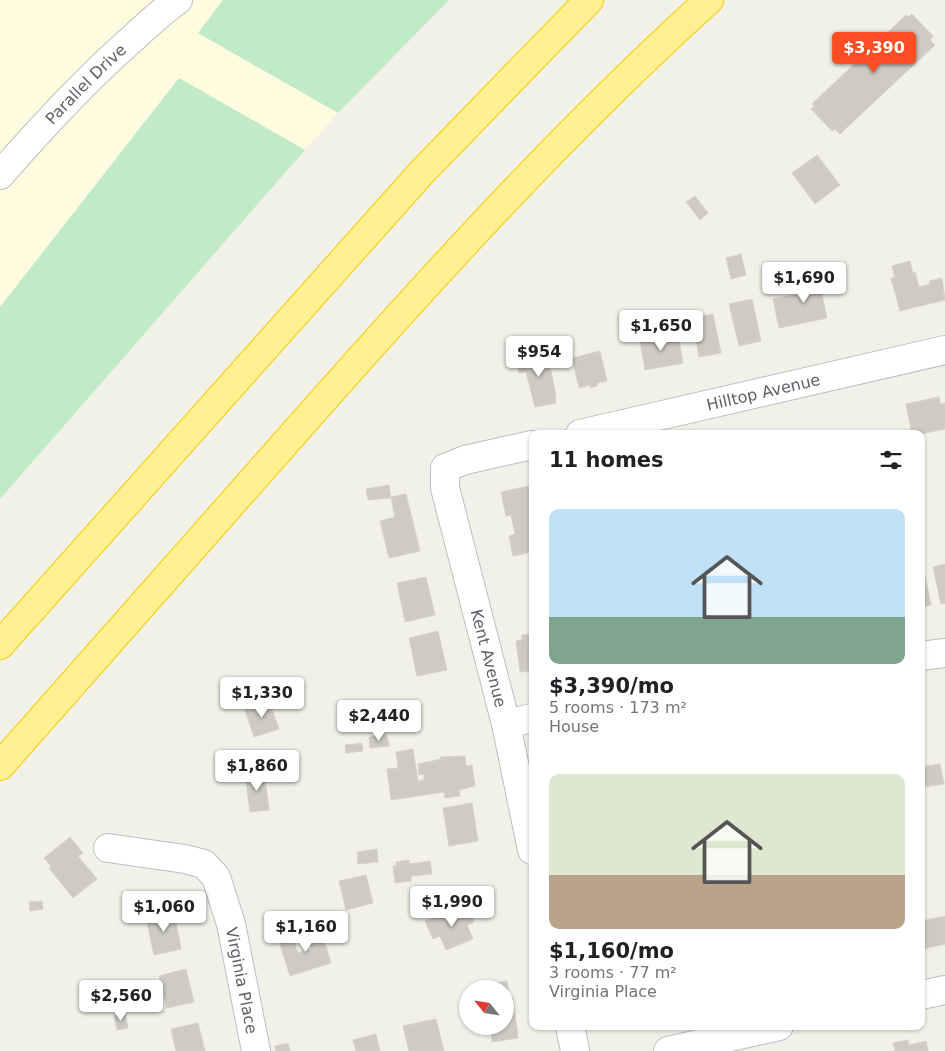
<!DOCTYPE html>
<meta charset="utf-8">
<style>
:root{--surface:#fff;--page:#f2f2f2;--text:#202124;--muted:#757577;--accent:#fc4e22}
body{margin:0;font-family:"DejaVu Sans",sans-serif;background:var(--page);color:var(--text);height:100vh;display:flex;flex-direction:column;font-size:19px;white-space:nowrap}
*{box-sizing:border-box;margin:0}
p{font-size:16px;color:var(--muted)}
.icon{flex:none;width:28px;height:28px;fill:none;stroke:currentColor;stroke-width:2;stroke-linecap:round;stroke-linejoin:round}
.map{position:relative;flex:1;overflow:hidden}
.sheet{position:absolute;left:529px;top:430px;width:396px;height:600px;display:flex;flex-direction:column;background:var(--surface);border-radius:10px;box-shadow:0 1px 4px #0004}
.sheet>*{flex:none}
.needle{width:32px;rotate:300deg}
.controls{position:absolute;left:459px;top:980px;display:grid;gap:10px}
.controls a{display:grid;place-items:center;width:55px;height:55px;border-radius:50%;background:var(--surface);box-shadow:0 1px 4px #0004;font-size:25px}
.price{position:absolute;translate:-50% -42px;padding:0 11px;border-radius:5px;background:#fff;color:#222;font-size:16px;line-height:32px;filter:drop-shadow(0 1px 2px #0008)}
.price::after{content:'';position:absolute;left:50%;top:30px;width:15px;height:11px;margin-left:-8px;background:inherit;clip-path:polygon(0 0,100% 0,50% 100%)}
.price.active{background:var(--accent);color:#fff}
ul{padding:0;list-style:none}
li{display:grid;align-content:center;gap:10px;height:265px;padding:0 20px}
li span{display:grid;place-items:center;height:155px;border-radius:10px;color:#555}
li>.icon{margin-inline-start:auto}
span .icon{width:90px;height:90px;fill:#fffc;stroke-width:1}
li b{font-size:21px}
h2{display:flex;justify-content:space-between;align-items:center;height:60px;padding:0 20px;font-size:21px}
.map>svg:first-child{display:block}
</style>
<div class="map">
<svg width="945" height="1051" viewBox="0 0 945 1051">
<rect width="100%" height="100%" fill="#f2f1e7"/>
<path fill="#fffbdf" d="M0,0H223L198,33L338,113L305,150L179,78L0,307Z"/>
<g fill="#c1ebc6">
<path d="M223,0H449L338,113L198,33Z"/>
<path d="M179,78L305,150L0,499V307Z"/>
</g>
<g fill="#cdcbc4" stroke="#d7d4c4">
<path d="M912,14L933,36L930,40L935,45L840,134L835,129L832,131L811,109L815,106L812,104L906,15L908,17Z"/>
<path d="M817,155L840,185L815,204L792,173Z"/>
<path d="M695,196L708,213L700,220L686,202Z"/>
<path d="M741,254L746,275L731,279L726,258Z"/>
<path d="M910,261L913,273L915,272L919,287L930,284L929,281L942,278L945,300L900,311L891,278L895,277L892,266Z"/>
<path d="M827,268L831,289L821,290L827,318L779,328L773,299L816,291L812,271Z"/>
<path d="M752,299L761,341L739,346L729,304Z"/>
<path d="M713,314L721,353L699,357L692,318Z"/>
<path d="M678,335L683,363L645,370L640,341Z"/>
<path d="M600,351L607,381L597,383V386L590,388V385L579,388L572,358Z"/>
<path d="M547,352L556,395L555,396L556,403L535,407L526,372L519,373L516,358Z"/>
<path d="M939,397L940,404L945,403V429L921,434H912L906,404Z"/>
<path d="M389,485L391,498L368,500L366,489Z"/>
<path d="M528,486L531,498H532V552L513,556L509,536L515,534L511,515L506,516L501,492Z"/>
<path d="M406,494L420,551L389,558L380,521L395,517L391,497Z"/>
<path d="M945,564V603L941,604L933,567Z"/>
<path d="M925,575L931,605L921,607V576Z"/>
<path d="M426,577L435,615L405,622L397,583Z"/>
<path d="M438,631L447,670L417,676L409,638Z"/>
<path d="M532,634V671L520,672L516,641L522,640V635Z"/>
<path d="M269,701L279,729L254,737L245,710Z"/>
<path d="M387,735L389,746L370,748L369,737Z"/>
<path d="M362,743L363,751L346,753L345,745Z"/>
<path d="M413,749L418,781L424,780V774L419,775L418,764L441,759L440,757L465,756L466,766L472,765L475,786L459,790L460,796L445,798L444,792L391,800L387,769L398,768L396,752Z"/>
<path d="M940,764L944,784L924,787L921,767Z"/>
<path d="M264,771L269,810L250,812L245,773Z"/>
<path d="M472,803L478,841L449,846L443,808Z"/>
<path d="M70,837L83,853L78,856L97,879L73,898L49,868L51,866L44,858Z"/>
<path d="M377,849L378,862L358,864L357,852Z"/>
<path d="M409,860L410,864L430,861L432,874L411,876V881L395,883L393,866H396V862Z"/>
<path d="M366,875L373,903L346,910L339,881Z"/>
<path d="M42,901L43,909L30,911L29,902Z"/>
<path d="M468,907L474,922L467,925L473,939L446,950L440,936L433,939L425,921L460,908L461,910Z"/>
<path d="M174,912L181,949L154,955L146,918Z"/>
<path d="M945,916V944L924,949L921,940V921Z"/>
<path d="M320,927L331,963L290,976L279,941L292,936L298,953L312,949L306,931Z"/>
<path d="M186,969L194,1002L167,1008L159,976Z"/>
<path d="M507,981L509,995H505V989H486L485,984Z"/>
<path d="M513,997L518,1038L492,1042L490,1026H505V999Z"/>
<path d="M125,1014L128,1028L117,1030L114,1016Z"/>
<path d="M436,1019L444,1051H409L403,1026Z"/>
<path d="M198,1023L205,1051H176L171,1029Z"/>
<path d="M376,1034L380,1051H356L353,1040Z"/>
<path d="M908,1040L909,1045L926,1041L928,1051H895L893,1043Z"/>
<path d="M288,1043L290,1051H276L275,1046Z"/>
</g>
<g fill="none" stroke-linecap="round" stroke-linejoin="round">
<defs>
<g id="minor">
<path id="s1" d="M0,175C42,127 84,81 131,40C146,26 161,12 178,0"/>
<path id="s2" d="M580,434L945,350"/>
<path id="s3" d="M532,445L465,460L445,468V488L506,724L532,850"/>
<path d="M921,656L945,653"/>
<path d="M506,724L532,718"/>
<path id="s4" d="M108,848L185,859L204,864L216,877L231,924L256,1051"/>
<path d="M921,995L945,990"/>
<path d="M570,1026L575,1051"/>
<path d="M668,1051L779,1026"/>
</g>
<g id="highway">
<path d="M0,645L422,172L589,0"/>
<path d="M0,766C96,657 192,549 288,440C422,288 559,136 709,0"/>
</g>
</defs>
<use href="#minor" stroke="#bbbec3" stroke-width="30"/>
<use href="#highway" stroke="#f9ca00" stroke-width="30"/>
<use href="#minor" stroke="#fff" stroke-width="28"/>
<use href="#highway" stroke="#fff191" stroke-width="28"/>
</g>
<g text-anchor="middle" stroke-width="4" stroke-linejoin="round" paint-order="stroke">
<g font-size="16" fill="#5e6169" stroke="#fff">
<text dy="6" stroke="none"><textPath href="#s1" startOffset="125">Parallel Drive</textPath></text>
<text dy="6" stroke="none"><textPath href="#s2" startOffset="188">Hilltop Avenue</textPath></text>
<text dy="6" stroke="none"><textPath href="#s3" startOffset="286">Kent Avenue</textPath></text>
<text dy="6" stroke="none"><textPath href="#s4" startOffset="222">Virginia Place</textPath></text>
</g>
</g>
</svg>
<div class="controls">
<a><svg class="needle" viewBox="-14 -14 28 28"><path d="M0-13l5 13h-10z" fill="#e53935"/><path d="M0 13l5-13h-10z" fill="#757577"/></svg></a>
</div>
<b class="price active" style="left:874px;top:74px">$3,390</b>
<b class="price" style="left:804px;top:304px">$1,690</b>
<b class="price" style="left:661px;top:352px">$1,650</b>
<b class="price" style="left:539px;top:378px">$954</b>
<b class="price" style="left:262px;top:719px">$1,330</b>
<b class="price" style="left:379px;top:742px">$2,440</b>
<b class="price" style="left:257px;top:792px">$1,860</b>
<b class="price" style="left:452px;top:928px">$1,990</b>
<b class="price" style="left:164px;top:933px">$1,060</b>
<b class="price" style="left:306px;top:953px">$1,160</b>
<b class="price" style="left:121px;top:1022px">$2,560</b>
<section class="sheet">
<h2>11 homes<svg class="icon" aria-label="filters" viewBox="0 0 24 24"><path d="M4 7h16M4 17h16"/><circle cx="9" cy="7" r="2"/><circle cx="15" cy="17" r="2"/></svg></h2>
<ul>
<li><span style="background:linear-gradient(#bfe0f5 70%,#7fa58c 0)"><svg class="icon" aria-label="home" viewBox="0 0 24 24"><path d="M3 11l9-7 9 7M6 9v11h12V9"/></svg></span><div><b>$3,390/mo</b><p>5 rooms · 173 m²</p><p>House</p></div></li>
<li><span style="background:linear-gradient(#dfe7d0 65%,#b9a48a 0)"><svg class="icon" aria-label="home" viewBox="0 0 24 24"><path d="M3 11l9-7 9 7M6 9v11h12V9"/></svg></span><div><b>$1,160/mo</b><p>3 rooms · 77 m²</p><p>Virginia Place</p></div></li>
</ul>
</section>
</div>
